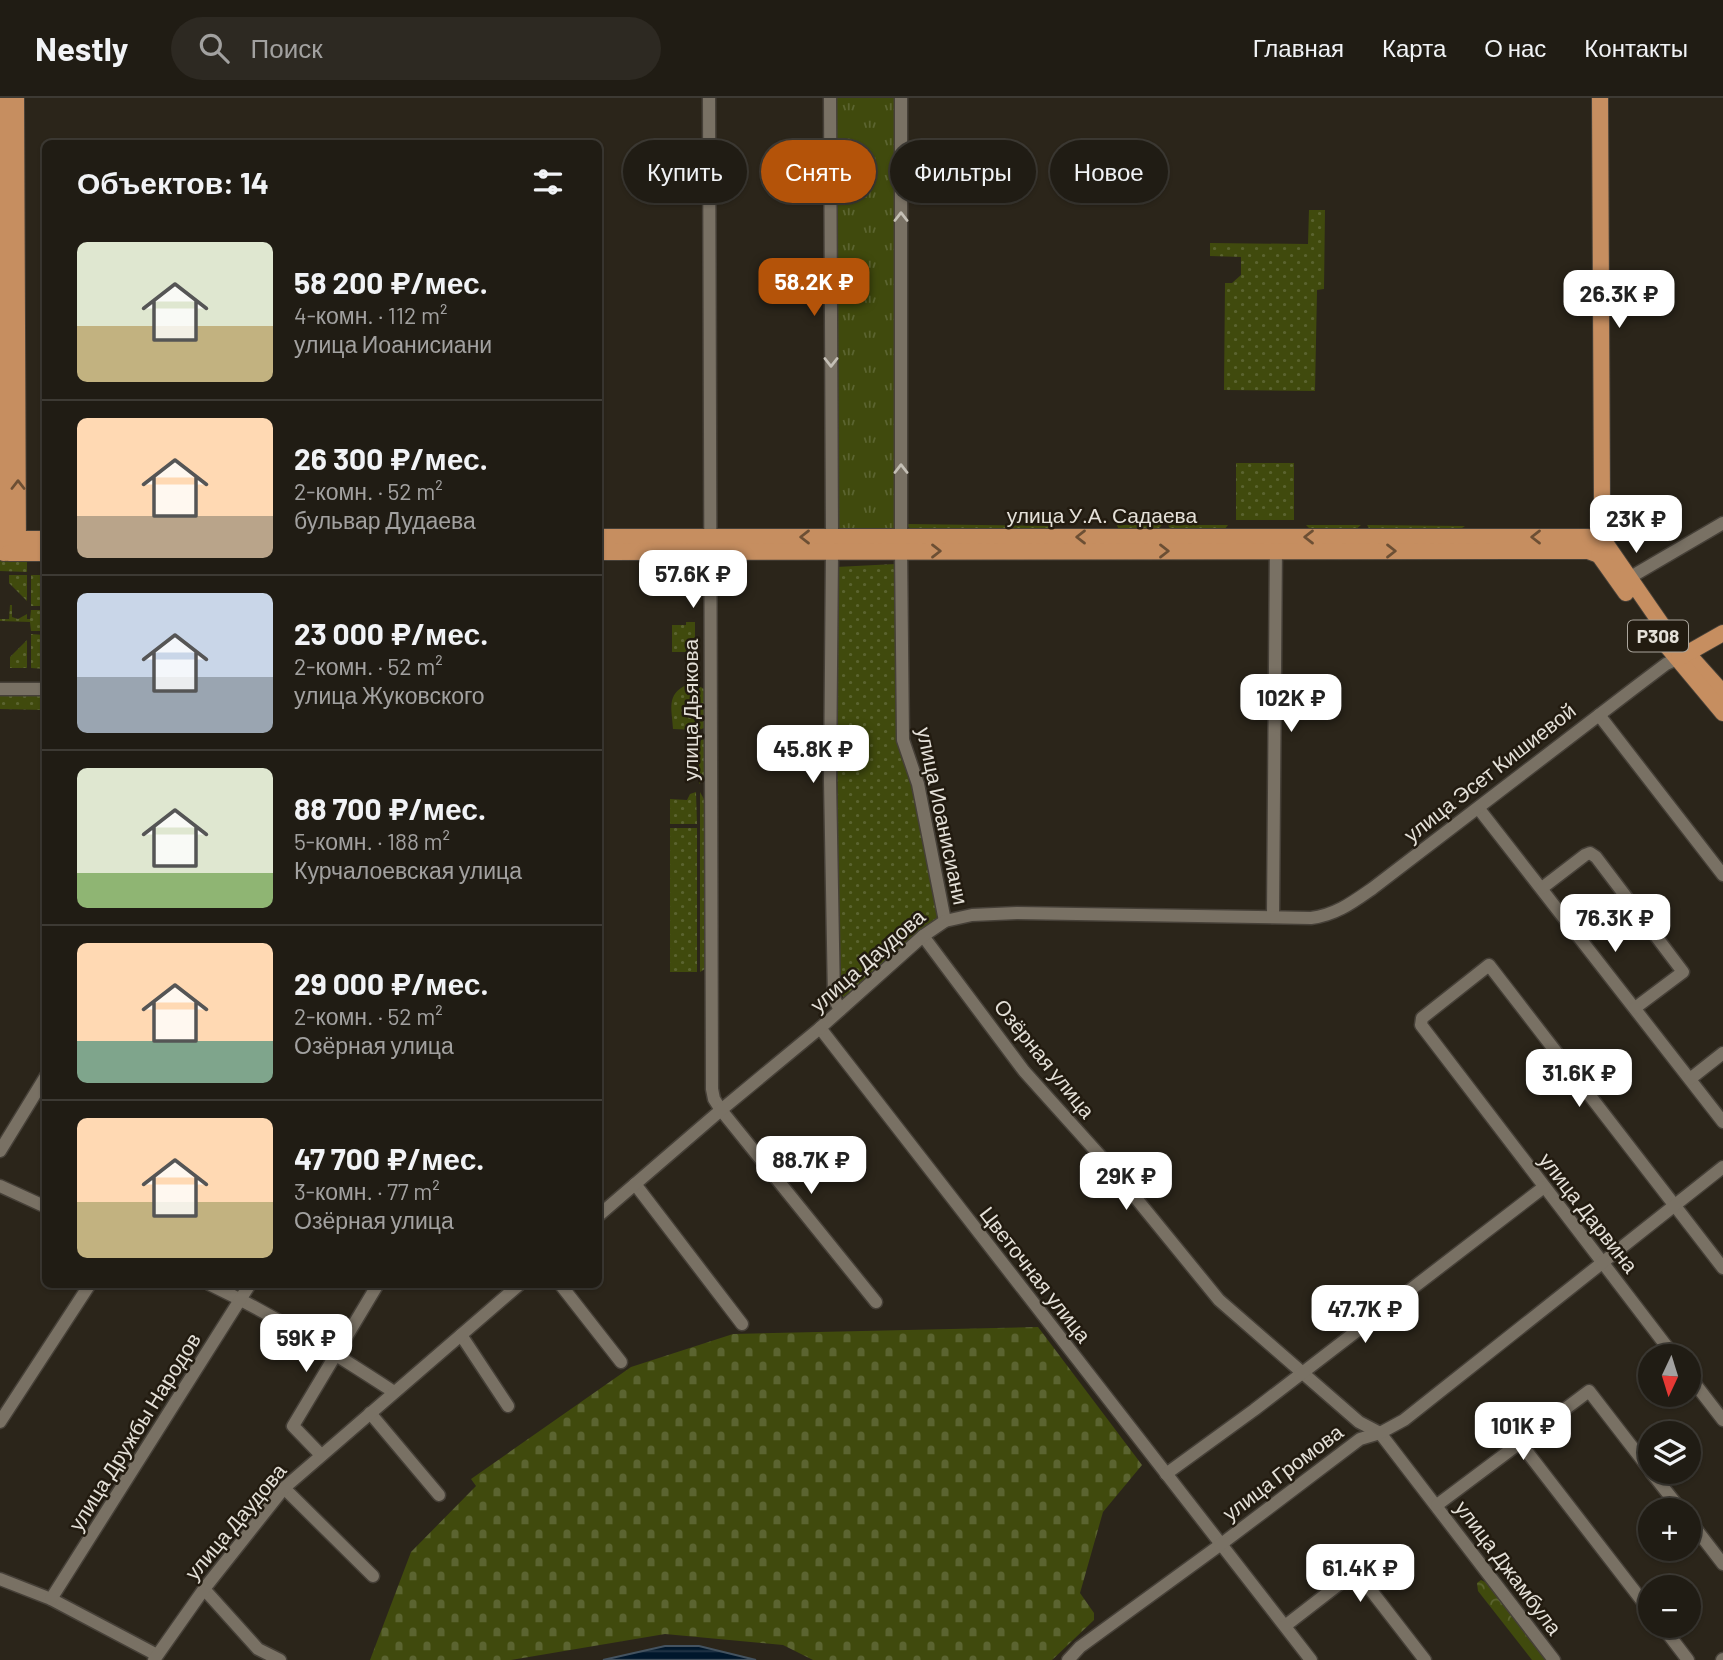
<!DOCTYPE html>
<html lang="ru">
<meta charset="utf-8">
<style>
:root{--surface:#201c14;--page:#2d2922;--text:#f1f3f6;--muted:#a2a1a0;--line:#3d3a34;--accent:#b45309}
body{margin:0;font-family:Barlow,sans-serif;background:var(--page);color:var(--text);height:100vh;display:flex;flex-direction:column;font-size:26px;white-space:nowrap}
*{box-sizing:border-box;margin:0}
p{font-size:23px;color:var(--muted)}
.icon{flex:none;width:38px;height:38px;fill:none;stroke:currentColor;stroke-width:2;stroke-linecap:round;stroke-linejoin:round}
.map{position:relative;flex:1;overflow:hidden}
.details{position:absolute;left:42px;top:42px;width:560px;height:1148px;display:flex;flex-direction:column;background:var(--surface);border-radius:10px;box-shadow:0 2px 5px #0004,0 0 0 2px var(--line)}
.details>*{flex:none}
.hud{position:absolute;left:623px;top:42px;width:665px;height:63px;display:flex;gap:14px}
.needle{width:46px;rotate:184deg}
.tools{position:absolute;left:1638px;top:1246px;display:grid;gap:14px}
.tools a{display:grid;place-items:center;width:63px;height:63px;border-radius:50%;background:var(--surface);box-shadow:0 2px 5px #0004,0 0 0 2px var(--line);font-size:35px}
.price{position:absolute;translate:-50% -60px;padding:0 16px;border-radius:14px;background:#fff;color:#222;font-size:23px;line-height:46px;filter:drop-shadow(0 2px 4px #0008)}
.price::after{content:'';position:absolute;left:50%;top:42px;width:21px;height:16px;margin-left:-10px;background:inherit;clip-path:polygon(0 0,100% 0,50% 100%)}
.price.current{background:var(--accent);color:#fff}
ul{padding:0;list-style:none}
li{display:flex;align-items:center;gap:21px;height:175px;padding:0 35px}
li+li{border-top:2px solid var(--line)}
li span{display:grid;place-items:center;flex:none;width:196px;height:140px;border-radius:10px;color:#555}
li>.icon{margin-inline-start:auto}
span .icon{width:84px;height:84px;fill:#fffc;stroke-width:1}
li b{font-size:30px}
h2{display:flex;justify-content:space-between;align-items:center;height:84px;padding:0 35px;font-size:30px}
.tag{padding:0 24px;border-radius:32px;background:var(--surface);box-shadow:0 2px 5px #0004,0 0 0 2px var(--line);font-size:24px;line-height:63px}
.tag.current{background:var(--accent);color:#fff}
header{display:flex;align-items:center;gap:42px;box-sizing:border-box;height:98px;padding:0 35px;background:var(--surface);border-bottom:2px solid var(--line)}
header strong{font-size:33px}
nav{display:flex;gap:38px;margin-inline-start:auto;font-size:24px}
.search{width:490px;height:63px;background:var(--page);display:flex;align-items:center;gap:18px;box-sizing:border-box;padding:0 24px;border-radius:38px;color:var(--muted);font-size:26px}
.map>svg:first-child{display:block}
</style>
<header>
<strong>Nestly</strong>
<div class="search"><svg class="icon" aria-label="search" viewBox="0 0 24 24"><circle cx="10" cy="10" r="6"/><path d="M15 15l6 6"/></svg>Поиск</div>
<nav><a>Главная</a><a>Карта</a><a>О нас</a><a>Контакты</a></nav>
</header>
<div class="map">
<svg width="1723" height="1562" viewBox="0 0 1723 1562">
<defs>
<pattern id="grass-dots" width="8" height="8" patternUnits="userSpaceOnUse" patternTransform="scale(1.75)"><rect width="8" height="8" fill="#404a0d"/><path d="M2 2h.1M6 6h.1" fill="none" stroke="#5b6430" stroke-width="1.8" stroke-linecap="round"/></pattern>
<pattern id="forest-crowns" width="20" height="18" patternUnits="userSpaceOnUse" patternTransform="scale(1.75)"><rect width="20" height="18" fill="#404a0d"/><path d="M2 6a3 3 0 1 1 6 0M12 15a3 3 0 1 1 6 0" fill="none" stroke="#5b6430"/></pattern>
<pattern id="cemetery-stones" width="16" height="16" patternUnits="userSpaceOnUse" patternTransform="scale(1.75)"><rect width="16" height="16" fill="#404a0d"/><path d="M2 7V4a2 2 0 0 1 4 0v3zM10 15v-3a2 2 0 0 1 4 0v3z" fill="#5b6430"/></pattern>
<pattern id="park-tufts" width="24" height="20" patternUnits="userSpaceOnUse" patternTransform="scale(1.75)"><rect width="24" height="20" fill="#404a0d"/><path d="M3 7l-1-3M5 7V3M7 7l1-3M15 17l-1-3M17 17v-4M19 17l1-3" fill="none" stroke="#5b6430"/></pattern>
<pattern id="water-rules" width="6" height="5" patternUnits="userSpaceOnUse" patternTransform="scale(1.75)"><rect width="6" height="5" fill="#00172c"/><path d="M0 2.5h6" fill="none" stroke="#25384a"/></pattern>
</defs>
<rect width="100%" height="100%" fill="#2b251a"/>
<g fill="url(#grass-dots)">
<path d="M1309,112H1325L1324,191L1317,192L1315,293L1224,292L1225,185H1232L1241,177V159L1210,158V145L1308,146Z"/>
<rect x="1236" y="365" width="58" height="57"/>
<path d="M906,426L1054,428L1049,433L911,432Z"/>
<path d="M1117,427H1162L1157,432H1119Z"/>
<path d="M1168,427H1228L1224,432H1171Z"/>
<path d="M1306,427H1361L1355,432H1311Z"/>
<path d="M1367,427L1465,428L1459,432H1370Z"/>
<path d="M640,460H693L691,467H640Z"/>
<path d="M0,462H27V474L0,473Z"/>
<path d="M895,466L897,645L912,685L938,821L844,899L839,896L836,469Z"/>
<path d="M647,470L676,471V483H646Z"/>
<path d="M9,477H27V503L9,485Z"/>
<rect x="31" y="477" width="14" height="31"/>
<path d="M10,507H12V519L18,521L27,516V521H30L31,512H45V533H31L30,524L0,523V521H9Z"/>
<path d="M686,524H695V554H672V527H686Z"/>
<path d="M31,536L45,537V571L31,570Z"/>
<path d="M27,542V570H10V559Z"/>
<path d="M686,587H695V632L673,631C672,611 666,597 686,587Z"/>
<path d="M699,588L704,591V630L699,632Z"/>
<path d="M0,597H45V612L0,611Z"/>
<path d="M703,640L705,644L704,680L699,686V645Z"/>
<path d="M696,694L697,726H670V701L687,702L690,696Z"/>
<path d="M700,694L705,703V871L700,874Z"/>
<rect x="670" y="730" width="27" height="144"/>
</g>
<path fill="url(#forest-crowns)" d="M1481,1482L1489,1486L1549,1562H1532L1478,1493L1477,1485Z"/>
<path fill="url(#cemetery-stones)" d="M1038,1229L1142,1367L1103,1414L1080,1495L1094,1515V1522L1052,1562H813L783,1547L665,1536L511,1562H370L411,1454L476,1388L471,1381L631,1269L733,1236Z"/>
<path fill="url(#park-tufts)" d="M834,0H896L897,433H835Z"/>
<path fill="url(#water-rules)" stroke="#445360" stroke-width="2" d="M665,1548H699L756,1562H603Z"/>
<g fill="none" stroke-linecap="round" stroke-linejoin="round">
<defs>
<g id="minor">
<path d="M709,0L712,991L714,1001L721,1012L876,1204"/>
<path d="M830,0L832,439"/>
<path d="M901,439V0"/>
<path d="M901,453L903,642L918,686L945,823"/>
<path d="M832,454L830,683L834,900L840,912"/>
<path d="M1629,480L1723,425"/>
<path d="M0,591H46"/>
<path d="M1599,617L1723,777"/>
<path d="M1479,711L1723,1024"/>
<path d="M1542,790L1585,757L1590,755L1596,759L1683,874L1635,910"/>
<path d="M1273,819L1276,444"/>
<path d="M923,838L1024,973L1113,1072L1219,1202L1359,1324L1380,1335L1554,1562"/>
<path d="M820,930L1311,1562"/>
<path d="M1690,981L1723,955"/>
<path d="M0,1053L46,978"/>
<path d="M635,1086L742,1226"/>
<path d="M0,1088L46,1109"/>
<path d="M598,1118L721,1012L820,930L923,838L945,823L972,817L1017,815L1311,820C1336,817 1353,804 1373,790L1633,591L1666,566L1677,561"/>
<path d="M209,1186C274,1217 334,1255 394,1294"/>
<path d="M560,1186L621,1264"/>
<path d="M461,1237L508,1308"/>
<path d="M1674,1258L1421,927L1422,920L1489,867L1723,1170"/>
<path d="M1689,1278L1723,1322"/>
<path d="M370,1315L439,1397"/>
<path d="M0,1324L90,1186"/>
<path d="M1521,1346L1650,1513"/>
<path d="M321,1357L293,1328L378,1186"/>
<path d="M1651,1374L1681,1412"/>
<path d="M1166,1376L1254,1312L1544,1089"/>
<path d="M284,1390L373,1478"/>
<path d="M1437,1407L1589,1293L1650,1372"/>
<path d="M1689,1422L1723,1466"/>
<path d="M0,1481L51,1501L157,1557"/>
<path d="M204,1491L258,1551L280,1562"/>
<path d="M51,1501L250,1186"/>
<path d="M1285,1528L1356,1473L1425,1562"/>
<path d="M1662,1528L1688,1562"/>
<path d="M154,1562L204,1491L284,1390L520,1186"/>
<path d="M1068,1562L1080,1549L1220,1447L1360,1341L1380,1335L1404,1322L1723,1069"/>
<path d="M1722,1562L1723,1561"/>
</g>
<g id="major">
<path d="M16,0L18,455"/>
<path d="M1600,0L1602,406L1604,443L1601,451"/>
<path d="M598,439H1588L1604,443L1662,527L1723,595"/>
<path d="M9,441H46"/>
<path d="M598,454L1588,453L1599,457"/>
<path d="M4,455V0"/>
<path d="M9,455H46"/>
<path d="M1599,457L1626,495"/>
<path d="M1652,530L1723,615"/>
<path d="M1679,560L1723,535"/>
</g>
</defs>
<use href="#minor" stroke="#464038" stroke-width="15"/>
<use href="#major" stroke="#464038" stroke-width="18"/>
<use href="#minor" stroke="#797164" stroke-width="12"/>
<use href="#major" stroke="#c68e60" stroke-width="16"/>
</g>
<defs><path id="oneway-chevron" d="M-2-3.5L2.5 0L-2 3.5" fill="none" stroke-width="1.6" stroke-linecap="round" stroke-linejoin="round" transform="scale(1.75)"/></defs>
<g stroke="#c4bfb5">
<use href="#oneway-chevron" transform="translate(901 119) rotate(-90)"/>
<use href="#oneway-chevron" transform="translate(831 264) rotate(90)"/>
<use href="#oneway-chevron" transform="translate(901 371) rotate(-90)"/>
</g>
<g stroke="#6c4f34">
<use href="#oneway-chevron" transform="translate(18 387) rotate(-90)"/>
<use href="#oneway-chevron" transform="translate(805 439) rotate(-180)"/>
<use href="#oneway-chevron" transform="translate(1081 439) rotate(-180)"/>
<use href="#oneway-chevron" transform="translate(1309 439) rotate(180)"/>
<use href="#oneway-chevron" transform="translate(1536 439) rotate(-180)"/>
<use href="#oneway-chevron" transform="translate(936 453)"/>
<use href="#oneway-chevron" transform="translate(1164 453)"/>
<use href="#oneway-chevron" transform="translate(1391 453)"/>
</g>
<g text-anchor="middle" stroke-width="5" stroke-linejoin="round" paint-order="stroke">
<rect fill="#221b10" stroke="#aaa59c" stroke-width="2" x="1628" y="522.5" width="60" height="31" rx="5"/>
<g font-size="19" font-weight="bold" fill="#e4e0d8">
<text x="1658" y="545">P308</text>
</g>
<g font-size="21" fill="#e4e0d8" stroke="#221b10">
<text x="1102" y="425">улица У.А. Садаева</text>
<text transform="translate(691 612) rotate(-90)" y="7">улица Дьякова</text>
<text transform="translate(1490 675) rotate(-38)" y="7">улица Эсет Кишиевой</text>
<text transform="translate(942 718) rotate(78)" y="7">улица Иоанисиани</text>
<text transform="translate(868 863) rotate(-41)" y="7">улица Даудова</text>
<text transform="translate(1044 961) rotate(51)" y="7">Озёрная улица</text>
<text transform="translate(1588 1115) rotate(52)" y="7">улица Дарвина</text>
<text transform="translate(1035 1177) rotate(52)" y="7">Цветочная улица</text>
<text transform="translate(135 1334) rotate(-58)" y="7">улица Дружбы Народов</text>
<text transform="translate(1283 1375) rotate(-37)" y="7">улица Громова</text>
<text transform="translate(236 1424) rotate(-50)" y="7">улица Даудова</text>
<text transform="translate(1508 1470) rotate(53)" y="7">улица Джамбула</text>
</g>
</g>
</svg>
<div class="tools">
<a><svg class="needle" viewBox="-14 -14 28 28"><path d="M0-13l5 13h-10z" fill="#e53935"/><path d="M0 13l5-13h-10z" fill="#a2a1a0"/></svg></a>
<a><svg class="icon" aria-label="layers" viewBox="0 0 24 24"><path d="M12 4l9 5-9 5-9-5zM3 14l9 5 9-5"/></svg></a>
<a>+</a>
<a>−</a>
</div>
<b class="price current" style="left:814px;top:220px">58.2K ₽</b>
<b class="price" style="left:1619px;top:232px">26.3K ₽</b>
<b class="price" style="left:1636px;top:457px">23K ₽</b>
<b class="price" style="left:693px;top:512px">57.6K ₽</b>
<b class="price" style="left:1291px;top:636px">102K ₽</b>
<b class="price" style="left:813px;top:687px">45.8K ₽</b>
<b class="price" style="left:1615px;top:856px">76.3K ₽</b>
<b class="price" style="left:1579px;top:1011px">31.6K ₽</b>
<b class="price" style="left:811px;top:1098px">88.7K ₽</b>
<b class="price" style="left:1126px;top:1114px">29K ₽</b>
<b class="price" style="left:1365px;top:1247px">47.7K ₽</b>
<b class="price" style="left:306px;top:1276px">59K ₽</b>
<b class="price" style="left:1523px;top:1364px">101K ₽</b>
<b class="price" style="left:1360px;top:1506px">61.4K ₽</b>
<div class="hud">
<a class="tag">Купить</a>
<a class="tag current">Снять</a>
<a class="tag">Фильтры</a>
<a class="tag">Новое</a>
</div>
<section class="details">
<h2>Объектов: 14<svg class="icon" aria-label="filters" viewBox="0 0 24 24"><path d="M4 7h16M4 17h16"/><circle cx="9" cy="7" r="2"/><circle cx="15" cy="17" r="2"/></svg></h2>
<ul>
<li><span style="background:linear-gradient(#dfe7d0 60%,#c2b280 0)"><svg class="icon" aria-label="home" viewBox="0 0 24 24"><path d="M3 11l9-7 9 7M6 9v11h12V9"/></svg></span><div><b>58 200 ₽/мес.</b><p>4-комн. · 112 m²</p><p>улица Иоанисиани</p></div></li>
<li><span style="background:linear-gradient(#ffd9b3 70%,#b9a48a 0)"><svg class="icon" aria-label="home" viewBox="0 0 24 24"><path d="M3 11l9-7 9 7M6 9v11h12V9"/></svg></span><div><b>26 300 ₽/мес.</b><p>2-комн. · 52 m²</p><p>бульвар Дудаева</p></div></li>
<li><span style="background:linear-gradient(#c9d6e8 60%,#9aa5b1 0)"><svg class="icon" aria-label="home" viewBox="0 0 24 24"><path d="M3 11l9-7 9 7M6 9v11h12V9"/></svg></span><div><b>23 000 ₽/мес.</b><p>2-комн. · 52 m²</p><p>улица Жуковского</p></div></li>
<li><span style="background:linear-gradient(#dfe7d0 75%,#8fb573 0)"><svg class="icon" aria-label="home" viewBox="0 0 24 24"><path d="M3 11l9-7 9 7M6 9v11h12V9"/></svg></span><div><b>88 700 ₽/мес.</b><p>5-комн. · 188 m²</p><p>Курчалоевская улица</p></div></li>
<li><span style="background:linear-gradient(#ffd9b3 70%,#7fa58c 0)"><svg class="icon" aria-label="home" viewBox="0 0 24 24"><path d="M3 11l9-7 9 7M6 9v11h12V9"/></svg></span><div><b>29 000 ₽/мес.</b><p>2-комн. · 52 m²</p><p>Озёрная улица</p></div></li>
<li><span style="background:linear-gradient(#ffd9b3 60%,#c2b280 0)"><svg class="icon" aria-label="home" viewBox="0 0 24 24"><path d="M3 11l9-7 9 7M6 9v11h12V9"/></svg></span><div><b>47 700 ₽/мес.</b><p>3-комн. · 77 m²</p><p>Озёрная улица</p></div></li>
</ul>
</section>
</div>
